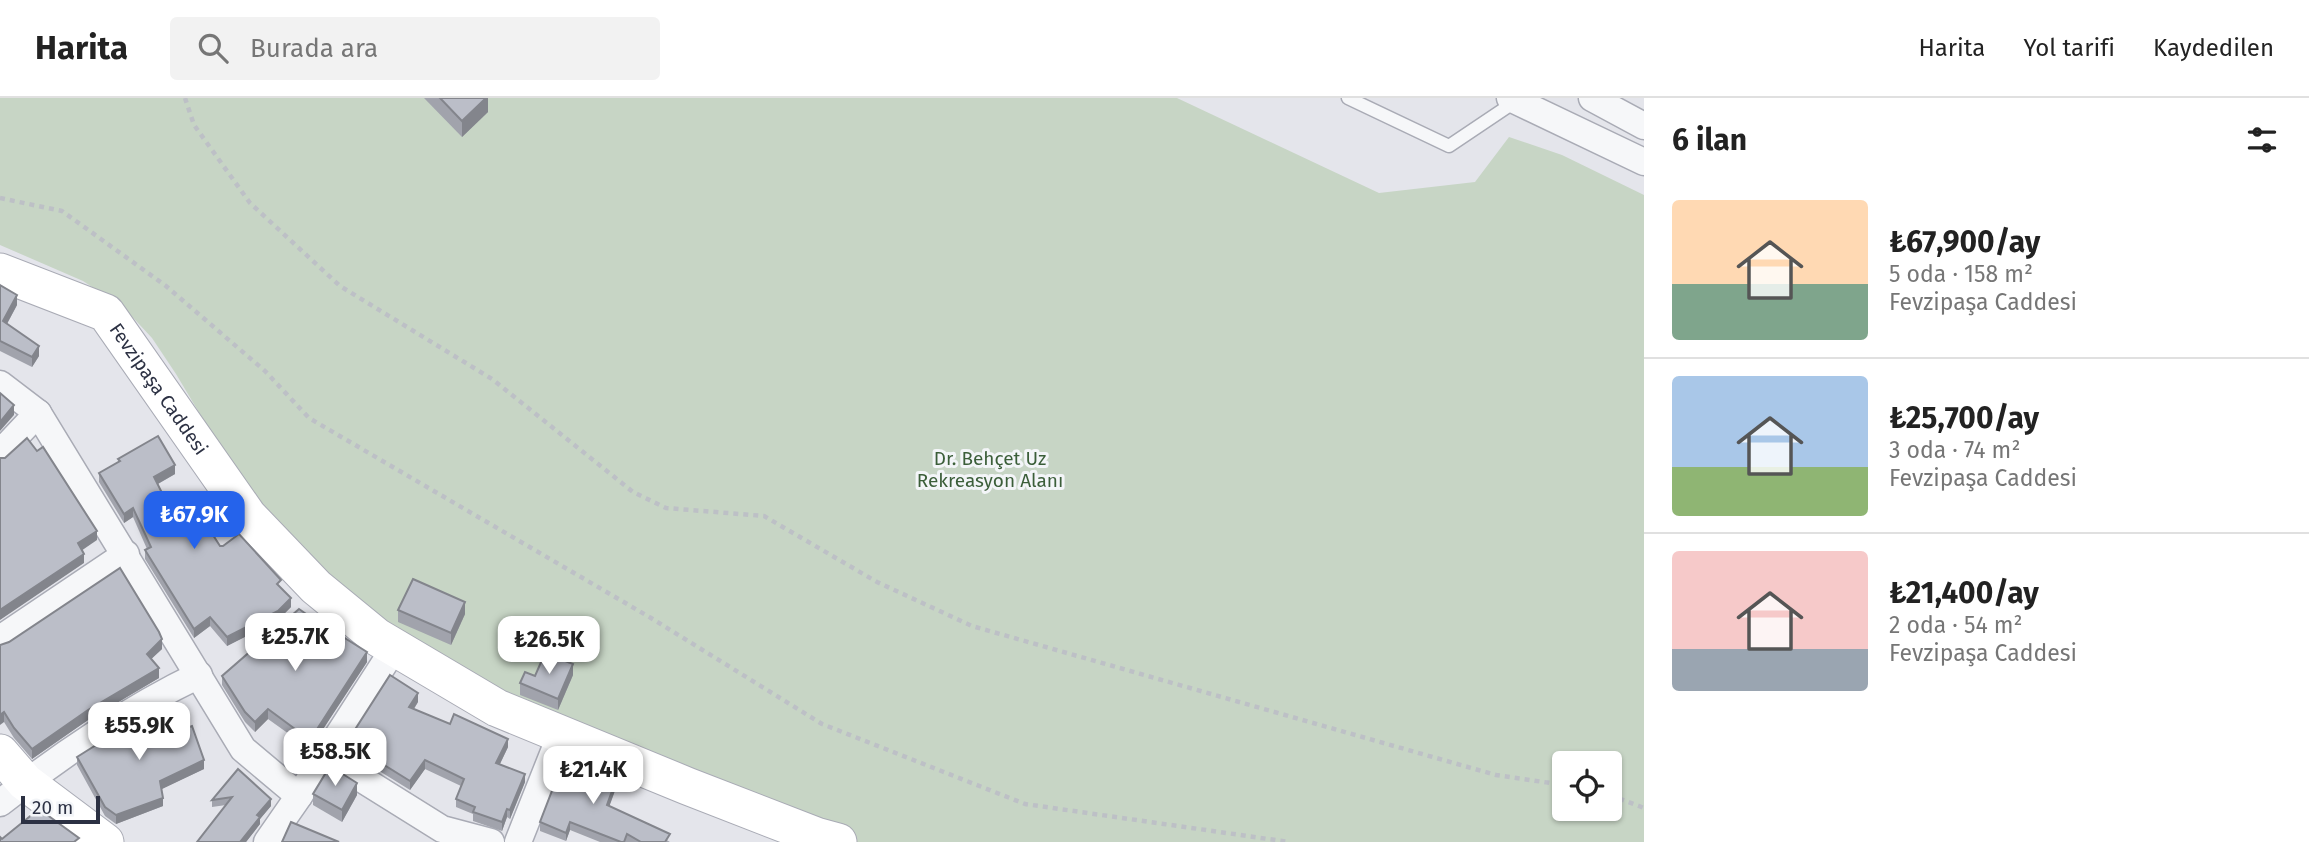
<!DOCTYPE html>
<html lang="tr">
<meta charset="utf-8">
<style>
:root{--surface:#fff;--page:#f2f2f2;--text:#222;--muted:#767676;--line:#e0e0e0;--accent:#2563eb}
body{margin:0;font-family:"Fira Sans",sans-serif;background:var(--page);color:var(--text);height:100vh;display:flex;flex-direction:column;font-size:26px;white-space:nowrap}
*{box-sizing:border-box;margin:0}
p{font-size:23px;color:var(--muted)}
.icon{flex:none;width:38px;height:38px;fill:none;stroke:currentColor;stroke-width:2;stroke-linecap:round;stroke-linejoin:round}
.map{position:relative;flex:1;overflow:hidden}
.side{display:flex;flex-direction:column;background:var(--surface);width:665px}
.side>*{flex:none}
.controls{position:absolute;left:1552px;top:653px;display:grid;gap:14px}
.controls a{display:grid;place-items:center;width:70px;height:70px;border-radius:7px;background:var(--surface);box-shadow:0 2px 5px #0004;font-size:35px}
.scale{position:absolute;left:21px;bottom:18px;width:79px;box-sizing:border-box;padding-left:7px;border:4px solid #2c3143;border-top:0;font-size:19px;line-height:24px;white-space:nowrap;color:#2c3143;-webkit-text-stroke:5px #f3f5f8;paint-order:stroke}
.price{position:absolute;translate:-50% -60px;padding:0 16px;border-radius:14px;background:#fff;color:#222;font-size:23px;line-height:46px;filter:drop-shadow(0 2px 4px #0008)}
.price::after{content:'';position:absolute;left:50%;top:42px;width:21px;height:16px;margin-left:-10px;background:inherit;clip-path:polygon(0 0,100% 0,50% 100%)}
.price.current{background:var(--accent);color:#fff}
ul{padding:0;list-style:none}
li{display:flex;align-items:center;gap:21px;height:175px;padding:0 28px}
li+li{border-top:2px solid var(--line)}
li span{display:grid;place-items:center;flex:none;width:196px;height:140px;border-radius:7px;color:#555}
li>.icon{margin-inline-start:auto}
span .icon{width:84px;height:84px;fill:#fffc;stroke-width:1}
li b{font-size:30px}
h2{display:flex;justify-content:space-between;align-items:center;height:84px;padding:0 28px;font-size:30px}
header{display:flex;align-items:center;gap:42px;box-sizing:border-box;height:98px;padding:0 35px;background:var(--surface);border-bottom:2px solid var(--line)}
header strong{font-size:33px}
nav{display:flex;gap:38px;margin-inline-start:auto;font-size:24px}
.search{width:490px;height:63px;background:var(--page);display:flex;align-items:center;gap:18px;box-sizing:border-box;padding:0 24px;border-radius:7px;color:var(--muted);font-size:26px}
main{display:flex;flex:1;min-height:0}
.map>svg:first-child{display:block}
</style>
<header>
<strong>Harita</strong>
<div class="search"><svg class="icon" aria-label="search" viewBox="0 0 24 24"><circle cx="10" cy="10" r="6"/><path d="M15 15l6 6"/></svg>Burada ara</div>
<nav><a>Harita</a><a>Yol tarifi</a><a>Kaydedilen</a></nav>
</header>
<main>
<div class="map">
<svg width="1644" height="744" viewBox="0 0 1644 744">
<rect width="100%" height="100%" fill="#e4e5eb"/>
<path fill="#c7d5c5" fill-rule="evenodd" d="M0,0H1177L1379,95L1475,84L1509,39L1562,57L1644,97V744H849L817,735L397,546L267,428L176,276L152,240L124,210L83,183L0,147ZM1564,665H1610V710H1564Z"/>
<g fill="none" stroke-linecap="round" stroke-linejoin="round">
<defs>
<path id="lane" d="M1348,0L1449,48L1516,3"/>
<g id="street">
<path d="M1510,0L1644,64"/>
<path d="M1592,0L1644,28"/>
<path d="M0,286L38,315L243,651L299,698"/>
<path d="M0,355L38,315"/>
<path d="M0,541L126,456"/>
<path d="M325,658L442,731L491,744"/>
<path d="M0,705C59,658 132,609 199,577"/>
<path d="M267,744L299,698L395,549"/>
<path d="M518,744L561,636"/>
</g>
<g id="secondary">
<path id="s1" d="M0,174L106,215L248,418L316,489L377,539L497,610L687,688L816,738L838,744"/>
<path d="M0,655L25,684L105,744"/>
</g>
</defs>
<use href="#lane" stroke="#a9abb5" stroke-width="15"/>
<use href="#street" stroke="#a9abb5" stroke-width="29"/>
<use href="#secondary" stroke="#a9abb5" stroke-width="39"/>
<g stroke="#bdc0c6" stroke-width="4.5" stroke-dasharray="5 5" stroke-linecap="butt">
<path d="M185,0L194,27L250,105L340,188L492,281L633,394L666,410L764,418L877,484L972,528L1496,677L1564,687"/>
<path d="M0,100L62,113L166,188L265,273L309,320L651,520L822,626L1025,706L1289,744"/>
<path d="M1610,697L1644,710"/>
</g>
<use href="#lane" stroke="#f6f7f9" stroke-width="12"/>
<use href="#street" stroke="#f6f7f9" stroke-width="26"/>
<use href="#secondary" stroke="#fff" stroke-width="37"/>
</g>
<g fill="#a1a3ac">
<path d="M424,0H488V14L462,39Z"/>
<path d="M0,187L17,207L7,226L39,258L32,269L0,253Z"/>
<path d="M118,361L175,376L158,386L183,437L220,448L281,490L291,509L278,522L227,548L210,528L194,540L145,461V452L147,451L133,419L124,425L99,384V375L118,364Z"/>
<path d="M398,512L465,516L451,547L398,524Z"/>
<path d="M0,547L162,551L151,561L159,580L88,622L32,661L14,640L4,624Z"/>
<path d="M367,564L310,651L268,621L255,634L245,624L222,587V578Z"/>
<path d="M573,577L558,612L520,597V585L535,578Z"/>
<path d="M418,604L414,611L508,649L500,666L525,684L510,721L507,719L502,733L473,723V716L456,709V701L461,688L425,671L410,692L347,653V644Z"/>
<path d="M168,637L204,671L161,691L163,708L116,726L105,718L77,667V659Z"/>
<path d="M238,671L271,708L260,721V726L246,744H197L226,707L212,709V702Z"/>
<path d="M617,687L609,708L670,744H600L570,732L566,743L540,733V724Z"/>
<path d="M313,696L357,697L342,724L313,707Z"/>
</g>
<g fill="#83858c">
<path d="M486,0H488V14L462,39V23Z"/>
<path d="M17,197V207L3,233V223Z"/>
<path d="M39,248V258L32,269V259Z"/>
<path d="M14,307V317L0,333V324Z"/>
<path d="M175,367V376L154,388V379Z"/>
<path d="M133,410V419L124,425V416Z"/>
<path d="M97,433V442L78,455V445Z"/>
<path d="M84,456V465L0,522V512Z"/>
<path d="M291,500V509L278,522L227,548V539Z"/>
<path d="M465,504V516L451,547V535Z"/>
<path d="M210,519V528L194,540V531Z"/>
<path d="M162,541V551L147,565V556Z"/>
<path d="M367,554V564L310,651V642Z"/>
<path d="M573,566V577L558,612V601Z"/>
<path d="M159,570V580L88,622L32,661V651L88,612Z"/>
<path d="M418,595V604L409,618V609Z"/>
<path d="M268,611V621L255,634V624Z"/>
<path d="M4,614V624L0,627V617Z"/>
<path d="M508,641V649L496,674V665Z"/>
<path d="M204,662V671L160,692V683Z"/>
<path d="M425,662V671L410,692V683Z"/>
<path d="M525,676V684L510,721V712Z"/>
<path d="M617,679V687L607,715V707Z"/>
<path d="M357,685V697L342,724V712Z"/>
<path d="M163,700V708L116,726V717Z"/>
<path d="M271,701V708L260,721V726L246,744H240L257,717Z"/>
<path d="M507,711V719L502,733V724Z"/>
<path d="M570,724V732L566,743V735Z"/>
</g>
<g fill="#bbbec8" stroke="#83858c" stroke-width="2">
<path d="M440,0H486L462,23Z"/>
<path d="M0,187L17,197L3,223L39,248L32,259L0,243Z"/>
<path d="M0,295L14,307L0,324Z"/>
<path d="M158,338L175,367L154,379L183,437L204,423L220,448H223L239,436L281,482L277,486L291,500L278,513L227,539L210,519L194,531L145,452L151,449L133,410L124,416L99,375L120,363L118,361Z"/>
<path d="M27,340L37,353L43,349L97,433L78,445L84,456L0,512V360H5Z"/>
<path d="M120,470L159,534L162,541L147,556L159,570L88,612L32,651L14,630L4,614L0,617V547L9,544Z"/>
<path d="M413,481L465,504L451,535L398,512Z"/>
<path d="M299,511L342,541L343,539L367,554L310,642L268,611L255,624L245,614L222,578Z"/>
<path d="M545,555L573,566L558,601L520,585L525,574L535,578Z"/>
<path d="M390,577L418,595L409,609L450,626L454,616L508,641L496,665L525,676L510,712L507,711L502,724L473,714L475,709L456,701L464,681L425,662L410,683L347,644Z"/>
<path d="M155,610L168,637L192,628L204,662L160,683L163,700L116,717L105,709L77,659Z"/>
<path d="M565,659L617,679L607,707L670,736L665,744H641L627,736L624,744H621L570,724L566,735L540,724Z"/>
<path d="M330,668L357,685L342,712L313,696Z"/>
<path d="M238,671L271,701L257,717L260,719L240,744H197L232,699L212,702Z"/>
<path d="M39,711L79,740L74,744H0V739L2,741Z"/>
<path d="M291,724L339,744H282Z"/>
</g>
<g text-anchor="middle" stroke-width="6" stroke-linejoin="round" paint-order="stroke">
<g font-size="19" fill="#2c3143" stroke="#f3f5f8">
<text dy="7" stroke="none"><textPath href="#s1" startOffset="206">Fevzipaşa Caddesi</textPath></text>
</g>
<g font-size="19" fill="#3b5e39" stroke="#f3f5f8">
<text x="990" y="367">Dr. Behçet Uz<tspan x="990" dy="22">Rekreasyon Alanı</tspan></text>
</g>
</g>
</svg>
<div class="controls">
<a><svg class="icon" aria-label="locate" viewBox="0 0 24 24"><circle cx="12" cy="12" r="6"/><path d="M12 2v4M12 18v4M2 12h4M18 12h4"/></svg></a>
</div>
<div class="scale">20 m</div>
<b class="price current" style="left:194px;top:453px">₺67.9K</b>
<b class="price" style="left:295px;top:575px">₺25.7K</b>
<b class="price" style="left:549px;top:578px">₺26.5K</b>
<b class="price" style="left:139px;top:664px">₺55.9K</b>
<b class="price" style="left:335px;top:690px">₺58.5K</b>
<b class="price" style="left:593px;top:708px">₺21.4K</b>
</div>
<section class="side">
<h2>6 ilan<svg class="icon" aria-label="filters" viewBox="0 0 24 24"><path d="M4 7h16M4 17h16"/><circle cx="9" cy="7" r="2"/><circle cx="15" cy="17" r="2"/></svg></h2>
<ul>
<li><span style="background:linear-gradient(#ffd9b3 60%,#7fa58c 0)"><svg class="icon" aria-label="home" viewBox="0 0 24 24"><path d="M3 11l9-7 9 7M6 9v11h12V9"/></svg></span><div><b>₺67,900/ay</b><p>5 oda · 158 m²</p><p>Fevzipaşa Caddesi</p></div></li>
<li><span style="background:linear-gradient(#a9c7e8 65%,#8fb573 0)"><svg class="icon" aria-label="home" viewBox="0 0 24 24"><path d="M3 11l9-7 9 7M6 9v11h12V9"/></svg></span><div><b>₺25,700/ay</b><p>3 oda · 74 m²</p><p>Fevzipaşa Caddesi</p></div></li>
<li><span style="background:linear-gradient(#f6c9c9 70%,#9aa5b1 0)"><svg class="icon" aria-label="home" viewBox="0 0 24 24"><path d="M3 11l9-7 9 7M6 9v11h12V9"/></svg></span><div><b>₺21,400/ay</b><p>2 oda · 54 m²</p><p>Fevzipaşa Caddesi</p></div></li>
</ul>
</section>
</main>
